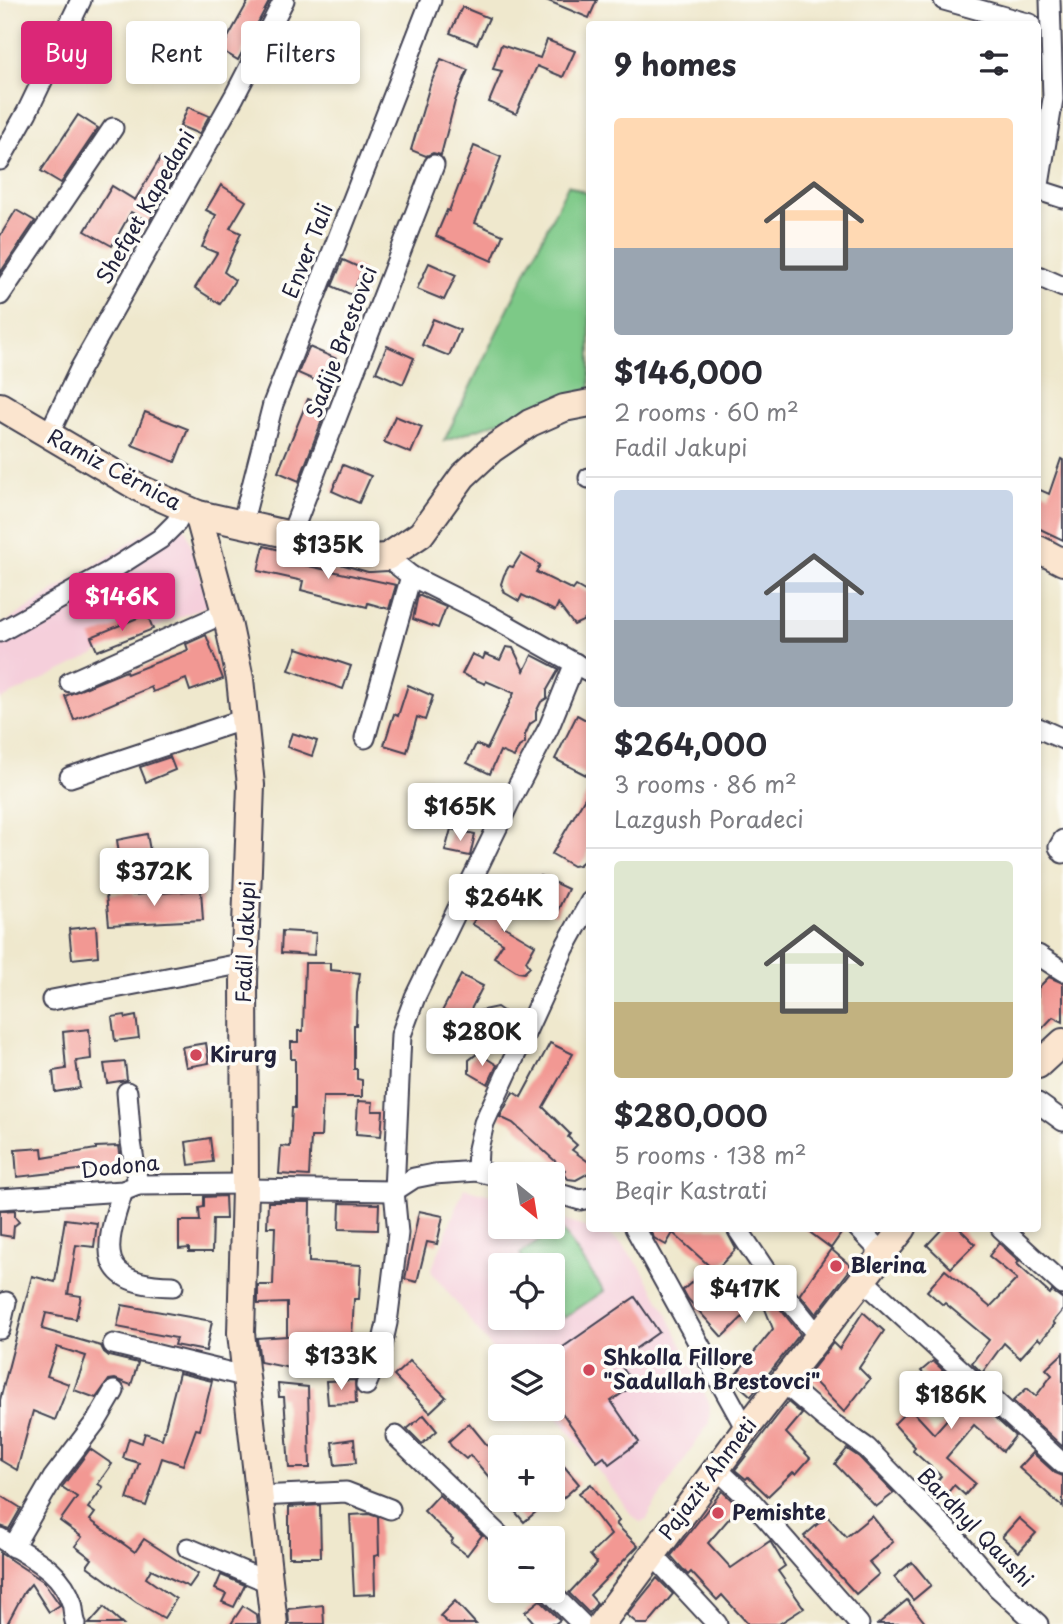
<!DOCTYPE html>
<meta charset="utf-8">
<style>
:root{--surface:#fff;--page:#f2f2f3;--text:#2b2b33;--muted:#7c7c81;--line:#e1e1e2;--accent:#db2777}
body{margin:0;font-family:"Playpen Sans",sans-serif;background:var(--page);color:var(--text);height:100vh;display:flex;flex-direction:column;font-size:26px;white-space:nowrap}
*{box-sizing:border-box;margin:0}
p{font-size:23px;color:var(--muted)}
.icon{flex:none;width:38px;height:38px;fill:none;stroke:currentColor;stroke-width:2;stroke-linecap:round;stroke-linejoin:round}
.map{position:relative;flex:1;overflow:hidden}
.details{position:absolute;left:586px;top:21px;width:455px;height:1211px;display:flex;flex-direction:column;background:var(--surface);border-radius:7px;box-shadow:0 4px 10px #0003}
.details>*{flex:none}
.hud{position:absolute;left:21px;top:21px;width:460px;height:63px;display:flex;gap:14px}
.needle{width:46px;rotate:150deg}
.tools{position:absolute;left:488px;top:1162px;display:grid;gap:14px}
.tools a{display:grid;place-items:center;width:77px;height:77px;border-radius:7px;background:var(--surface);box-shadow:0 4px 10px #0003;font-size:35px}
.price{position:absolute;translate:-50% -60px;padding:0 16px;border-radius:7px;background:#fff;color:#222;font-size:23px;line-height:46px;filter:drop-shadow(0 2px 4px #0008)}
.price::after{content:'';position:absolute;left:50%;top:42px;width:21px;height:16px;margin-left:-10px;background:inherit;clip-path:polygon(0 0,100% 0,50% 100%)}
.price.on{background:var(--accent);color:#fff}
ul{padding:0;list-style:none}
li{display:grid;align-content:center;gap:14px;height:371px;padding:0 28px}
li+li{border-top:2px solid var(--line)}
li span{display:grid;place-items:center;height:217px;border-radius:7px;color:#555}
li>.icon{margin-inline-start:auto}
span .icon{width:126px;height:126px;fill:#fffc;stroke-width:1}
li b{font-size:30px}
h2{display:flex;justify-content:space-between;align-items:center;height:84px;padding:0 28px;font-size:30px}
.tag{padding:0 24px;border-radius:7px;background:var(--surface);box-shadow:0 4px 10px #0003;font-size:24px;line-height:63px}
.tag.on{background:var(--accent);color:#fff}
.map>svg:first-child{display:block}
</style>
<div class="map">
<svg width="1063" height="1624" viewBox="0 0 1063 1624">
<rect width="100%" height="100%" fill="#fdfcf7"/>
<filter id="ink" filterUnits="userSpaceOnUse"><feTurbulence type="fractalNoise" baseFrequency=".0143" numOctaves="2"/><feDisplacementMap in="SourceGraphic" scale="14" xChannelSelector="R" yChannelSelector="G"/><feConvolveMatrix kernelMatrix="1 2 1 2 8 2 1 2 1" color-interpolation-filters="sRGB"/></filter>
<filter id="wash" filterUnits="userSpaceOnUse"><feTurbulence type="fractalNoise" baseFrequency=".00686" numOctaves="4" result="noise"/><feDisplacementMap in="SourceGraphic" scale="28" xChannelSelector="R" yChannelSelector="G"/><feGaussianBlur stdDeviation="1.57" result="paint"/><feColorMatrix in="noise" values="0 0 0 0 0 0 0 0 0 0 0 0 0 0 0 0 0 1.4 0 .05"/><feComposite in="paint" operator="in"/></filter>
<g filter="url(#wash)">
<rect width="100%" height="100%" fill="#efe8cd"/>
<g fill="#f5cfdb" fill-rule="evenodd">
<path d="M171,516L186,529L209,605L112,646L0,700V626Z"/>
<path d="M464,1188L500,1197V1227H553V1217L610,1235L621,1243L641,1268L665,1310L710,1405L709,1423L650,1511L647,1520L640,1522L633,1517L552,1409L553,1356H500V1359L431,1271ZM500,1265H553V1318H500Z"/>
</g>
<g fill="#7dc987" stroke="#507661" stroke-width="2">
<path d="M568,185L590,195V389L444,441Z"/>
<path d="M560,1227L604,1291L564,1318L553,1303V1265H527L520,1254Z"/>
</g>
<g id="blocks">
<g fill="#f29893">
<path d="M249,0H270L238,60L221,50Z"/>
<path d="M546,0H597L589,18Z"/>
<path d="M462,7L489,18L477,44L450,33Z"/>
<path d="M547,40L575,51L563,77L537,66L516,114L489,102L502,71L493,69L501,45L540,58Z"/>
<path d="M441,59L468,70L455,101L441,155L433,153L426,156L411,150L430,85Z"/>
<path d="M188,107L209,116L199,134L180,126Z"/>
<path d="M78,115L98,128L61,183L41,171Z"/>
<path d="M474,146L501,157L475,223L503,235L492,261L436,236L447,210L449,211Z"/>
<path d="M161,157L180,168L149,222L131,212L112,246L85,231L112,186L135,200Z"/>
<path d="M221,185L246,201L230,228L241,233L224,272L235,280L220,304L195,288L217,253L202,247L216,215L206,210Z"/>
<path d="M16,210L35,221L0,273V236Z"/>
<path d="M343,260L363,269L352,295L332,286Z"/>
<path d="M429,263L456,275L444,300L417,289Z"/>
<path d="M433,319L460,330L449,356L422,345Z"/>
<path d="M387,346L414,358L403,384L376,372Z"/>
<path d="M309,347L337,359L325,385L298,373Z"/>
<path d="M308,399L327,407L299,481L278,472Z"/>
<path d="M145,412L188,429L175,462L132,445Z"/>
<path d="M395,416L422,427L411,453L384,442Z"/>
<path d="M1061,459L1063,460V540L1038,528V489L1049,494Z"/>
<path d="M343,465L371,476L359,503L332,491Z"/>
<path d="M264,546L292,553L290,562L396,585L389,609L368,603L367,607L301,590L303,581L258,571Z"/>
<path d="M521,554L540,565L536,572L573,590L576,586L590,594V611L585,620L574,625L558,604L555,611L522,595L519,601L505,593L501,584L504,575L509,566L513,567Z"/>
<path d="M418,595L446,607L438,628L413,619Z"/>
<path d="M147,614L153,629L97,651L91,637Z"/>
<path d="M206,635L223,679L190,691L186,679L153,692L151,687L74,720L65,696L126,671L127,674L188,650L186,644Z"/>
<path d="M506,647L513,648L524,671L532,655L559,669L547,690V698L541,702L536,712V720L530,724L525,735V743L519,747L514,757L500,751L490,774L467,763L476,744L487,749L514,693L486,681L485,684L462,674L472,654L483,659L485,654L500,660Z"/>
<path d="M297,648L351,666L343,689L289,670Z"/>
<path d="M408,685L433,696L425,720L417,717L407,752L384,745L394,714L398,716Z"/>
<path d="M577,715L590,722V777L555,759Z"/>
<path d="M292,733L317,741L312,756L287,747Z"/>
<path d="M170,757L175,770L146,782L140,767Z"/>
<path d="M590,789V834L587,858L579,865L573,866L552,854Z"/>
<path d="M451,829L475,834L470,856L445,851Z"/>
<path d="M147,834L151,856L120,861L117,840Z"/>
<path d="M540,876L568,889L556,914L528,900Z"/>
<path d="M201,890L203,920L109,925L106,894L133,892V895Z"/>
<path d="M494,895L515,907L503,926L535,945L526,961L530,967L524,973L518,972L494,957L503,943L472,924L487,901L490,902Z"/>
<path d="M96,926L98,956L72,959L69,929Z"/>
<path d="M282,931L316,933L314,955L281,953Z"/>
<path d="M305,963H330V970L360,973L357,993L356,1025H354V1069H357V1079L362,1080V1097H323L321,1137H311L309,1176L279,1174L281,1146L290,1147L292,1108H295V1059H291V1042H298V1031H303Z"/>
<path d="M461,975L483,986L469,1013L497,1007L506,1013L507,1017L492,1045L439,1017Z"/>
<path d="M1049,977L1063,983V1022L1053,1017L1038,1033V988Z"/>
<path d="M125,1015L126,1018L136,1016L139,1038L115,1041L112,1017Z"/>
<path d="M89,1029L91,1059L76,1061L80,1088L55,1092L53,1071L66,1069L63,1032Z"/>
<path d="M206,1043L209,1063L186,1067L182,1047Z"/>
<path d="M550,1043L573,1054L543,1107L570,1134L568,1137L577,1145L572,1150L590,1163V1170L587,1174L576,1180L568,1179L563,1172L565,1170L513,1123L500,1117L513,1092L521,1097Z"/>
<path d="M478,1053L497,1065L488,1084L469,1073V1060Z"/>
<path d="M125,1062L127,1080L107,1083L104,1064Z"/>
<path d="M358,1101L373,1102L372,1111H383L381,1136L356,1134Z"/>
<path d="M210,1138L213,1162L189,1165L186,1142Z"/>
<path d="M119,1146L122,1165L17,1177L15,1150L42,1148L43,1158L96,1149V1147Z"/>
<path d="M225,1196L226,1219H213L212,1252H189V1248L179,1249V1221H200L199,1208L204,1207V1197Z"/>
<path d="M268,1202H310L309,1262L361,1265L359,1299H354L352,1336H355L354,1354L309,1353L310,1372L260,1362L257,1338L287,1336V1303L258,1304V1285H273L275,1227H267Z"/>
<path d="M340,1203L379,1204L378,1230L339,1229Z"/>
<path d="M15,1210V1217L19,1222L14,1226L13,1237L0,1235V1211Z"/>
<path d="M419,1211L443,1216L437,1244L427,1242L417,1282L405,1279Z"/>
<path d="M65,1219L97,1223L94,1247L76,1245L68,1294L81,1296L76,1319L46,1313L42,1329L101,1346L104,1352L109,1356L138,1363L131,1385L115,1379L109,1380L96,1398L74,1390L86,1356L57,1347L47,1376L69,1384L55,1420L33,1411L17,1470L0,1460V1400L32,1276L55,1282Z"/>
<path d="M649,1228H725L736,1249L715,1271L673,1233L666,1245L654,1238Z"/>
<path d="M804,1228H845L831,1248Z"/>
<path d="M943,1228H959L975,1244L951,1268L927,1245Z"/>
<path d="M999,1243L1019,1261L1017,1264L1050,1294L1052,1291L1063,1299V1310L1053,1322L1055,1324L1041,1341L1038,1338L1020,1358L1004,1343L982,1373L972,1363L989,1340L945,1303L943,1305L927,1291L945,1270L990,1307L1017,1279L989,1256Z"/>
<path d="M831,1249L852,1267L816,1314L800,1294Z"/>
<path d="M702,1273L730,1304L753,1274L800,1334L751,1396L732,1379L773,1329L761,1299L722,1337L688,1299L683,1290Z"/>
<path d="M635,1297L659,1332L618,1361L634,1385L611,1401L639,1442L609,1464L604,1457L597,1462L553,1400V1354Z"/>
<path d="M122,1305L212,1321L206,1351L174,1345L176,1338L117,1327Z"/>
<path d="M863,1312L884,1331L859,1368L870,1379L844,1412L808,1375L833,1343L839,1349Z"/>
<path d="M1063,1353V1447L1013,1401L1027,1388L1036,1396L1052,1375L1046,1369Z"/>
<path d="M410,1361L446,1397L430,1412L394,1376Z"/>
<path d="M933,1361L1015,1436L1003,1451L974,1425L946,1458L975,1483L965,1495L954,1485L945,1496L933,1486L941,1476L913,1451L915,1447L894,1424L910,1408L934,1434L957,1408L921,1371Z"/>
<path d="M179,1373L212,1381L200,1430L196,1429L183,1465L162,1458L146,1506L127,1499L139,1463L123,1458L129,1438L142,1443L145,1433L162,1439Z"/>
<path d="M355,1380L356,1403L328,1404L326,1381Z"/>
<path d="M278,1384L308,1387L310,1468H289L284,1397H279Z"/>
<path d="M788,1402L802,1414L786,1433L810,1458L796,1474L793,1472L768,1496L748,1477L746,1479L735,1470Z"/>
<path d="M424,1415L437,1431L422,1444L407,1429Z"/>
<path d="M469,1423L500,1461V1490L470,1455L466,1459L451,1446L449,1441Z"/>
<path d="M354,1439L356,1463L335,1465L332,1442Z"/>
<path d="M90,1449L112,1464L98,1484L103,1487L88,1508L95,1513L90,1520L135,1552L144,1539L198,1574L189,1587L151,1569L146,1578L176,1599L164,1618L136,1602L87,1566L92,1559L75,1546L82,1537L60,1521L77,1497L62,1487Z"/>
<path d="M847,1449L859,1457L894,1493L876,1507L835,1464Z"/>
<path d="M553,1453L579,1484L562,1499L553,1489Z"/>
<path d="M1033,1453L1055,1473L1063,1476V1507L1019,1468Z"/>
<path d="M591,1484L619,1521L616,1524L638,1546L590,1595L597,1603L589,1613L569,1593L597,1563L590,1555L611,1535L579,1493Z"/>
<path d="M722,1491L739,1507L708,1543L731,1568L770,1541L785,1566L778,1571L804,1608L779,1624H748L722,1595L717,1600L691,1572L688,1575L671,1556Z"/>
<path d="M0,1495L21,1508L9,1529L0,1526Z"/>
<path d="M439,1495L482,1535L467,1555L451,1543L453,1539L424,1511Z"/>
<path d="M505,1500H550L524,1522Z"/>
<path d="M320,1505L321,1557H289V1507Z"/>
<path d="M369,1514L378,1517L379,1555L374,1556L375,1594L354,1595L350,1515Z"/>
<path d="M827,1516L846,1537L872,1516L893,1542L869,1562L879,1574L856,1594L804,1536Z"/>
<path d="M1019,1518L1036,1533L1019,1552L1002,1537Z"/>
<path d="M0,1553L43,1581L60,1605L49,1612L31,1584L24,1592L7,1624H0Z"/>
<path d="M912,1562L931,1585L913,1600L894,1577Z"/>
<path d="M221,1575L245,1585L234,1607L222,1602L226,1594L215,1589Z"/>
<path d="M657,1578L673,1594L648,1624H638L627,1615Z"/>
<path d="M540,1600L560,1620L555,1624H535L525,1612Z"/>
<path d="M907,1600L926,1624H878Z"/>
<path d="M455,1601L476,1624H449L440,1616Z"/>
<path d="M323,1605L324,1624H289L288,1609Z"/>
<path d="M243,1606L257,1615L258,1624H231Z"/>
<path d="M104,1607L123,1624H89Z"/>
</g>
</g>
</g>
<g filter="url(#ink)">
<use href="#blocks" fill-opacity="0" stroke="#414051" stroke-width="2"/>
<g fill="none" stroke-linecap="round" stroke-linejoin="round">
<defs>
<g id="street">
<path d="M944,0L1030,24"/>
<path d="M0,160L27,112L81,0"/>
<path d="M1038,190L1063,198"/>
<path d="M1038,191L1053,99L1050,0"/>
<path d="M1038,276L1063,287"/>
<path d="M0,295L113,128"/>
<path d="M48,436L80,369L234,97L284,0"/>
<path d="M589,478H590"/>
<path d="M242,525L273,404L431,0"/>
<path d="M291,535L434,165"/>
<path d="M387,557L411,576L487,614L590,672"/>
<path d="M0,632L110,571L160,539L176,523L184,508"/>
<path d="M70,682L225,613"/>
<path d="M1038,728L1063,739"/>
<path d="M365,738L411,576"/>
<path d="M70,777L245,719"/>
<path d="M1063,840L1059,847L1063,853"/>
<path d="M1038,955L1063,971"/>
<path d="M52,1000L245,963"/>
<path d="M127,1092L131,1142L138,1185"/>
<path d="M1038,1103L1063,1121"/>
<path d="M477,1171L478,1149L484,1123L564,949L590,902"/>
<path d="M245,1189L394,1191"/>
<path d="M123,1191C103,1250 96,1285 173,1286"/>
<path d="M394,1191L414,1178L434,1174L477,1171L500,1177"/>
<path d="M553,1192L580,1200L590,1198"/>
<path d="M0,1199L123,1191L138,1185L244,1184"/>
<path d="M635,1228L746,1429"/>
<path d="M737,1228L767,1273L818,1336"/>
<path d="M858,1228L883,1254"/>
<path d="M1001,1228L1063,1285"/>
<path d="M863,1280L1063,1464"/>
<path d="M0,1329L6,1302"/>
<path d="M113,1344L244,1376"/>
<path d="M783,1382L826,1419L867,1448L959,1542L998,1588L1038,1624"/>
<path d="M366,1385L381,1350L387,1323L395,1258L398,1233L394,1191L401,1035L415,997L509,803L549,727L575,663"/>
<path d="M396,1436L502,1538"/>
<path d="M717,1469L752,1502L859,1624"/>
<path d="M258,1496L346,1492L390,1509"/>
<path d="M0,1538C28,1557 60,1567 72,1603C74,1610 73,1617 76,1624"/>
<path d="M13,1547L53,1478L97,1420L114,1391"/>
<path d="M188,1548L268,1582"/>
<path d="M652,1554L717,1624"/>
<path d="M549,1591L582,1624"/>
</g>
<g id="secondary">
<path d="M0,406L141,489L198,514L291,535L370,558L387,557L421,534L463,476L492,449L530,423L564,408L590,403"/>
<path d="M198,514L229,627L240,679L251,785L244,981L245,1189L241,1333L274,1624"/>
<path d="M1038,549L1063,562"/>
<path d="M1038,1065L1063,1042"/>
<path d="M601,1624L746,1429L903,1228"/>
</g>
</defs>
<use href="#street" stroke="#414051" stroke-width="23"/>
<use href="#secondary" stroke="#414051" stroke-width="30"/>
<use href="#street" stroke="#fff" stroke-width="19"/>
<use href="#secondary" stroke="#fbe5cf" stroke-width="26"/>
</g>
</g>
<g fill="#d1495b" stroke="#fdfcf7" stroke-width="2.5">
<circle cx="196" cy="1055" r="7"/>
<circle cx="836" cy="1266" r="7"/>
<circle cx="589" cy="1370" r="7"/>
<circle cx="718" cy="1513" r="7"/>
</g>
<g text-anchor="middle" stroke-width="7" stroke-linejoin="round" paint-order="stroke">
<g font-size="21" fill="#22223b" stroke="#fdfcf7">
<text transform="translate(146 207) rotate(-60)" y="7">Shefqet Kapedani</text>
<text transform="translate(308 251) rotate(-68)" y="7">Enver Tali</text>
<text transform="translate(342 342) rotate(-69)" y="7">Sadije Brestovci</text>
<text transform="translate(114 470) rotate(28)" y="7">Ramiz Cërnica</text>
<text transform="translate(246 942) rotate(-88)" y="7">Fadil Jakupi</text>
<text transform="translate(120 1167) rotate(-6)" y="7">Dodona</text>
<text transform="translate(708 1479) rotate(-53)" y="7">Pajazit Ahmeti</text>
<text transform="translate(975 1528) rotate(46)" y="7">Bardhyl Qaushi</text>
</g>
<g font-size="21" font-weight="bold" fill="#22223b" stroke="#fdfcf7" text-anchor="start">
<text x="210" y="1062">Kirurg</text>
<text x="850" y="1273">Blerina</text>
<text x="603" y="1365">Shkolla Fillore<tspan x="603" dy="24">"Sadullah Brestovci"</tspan></text>
<text x="732" y="1520">Pemishte</text>
</g>
</g>
</svg>
<div class="tools">
<a><svg class="needle" viewBox="-14 -14 28 28"><path d="M0-13l5 13h-10z" fill="#e53935"/><path d="M0 13l5-13h-10z" fill="#7c7c81"/></svg></a>
<a><svg class="icon" aria-label="locate" viewBox="0 0 24 24"><circle cx="12" cy="12" r="6"/><path d="M12 2v4M12 18v4M2 12h4M18 12h4"/></svg></a>
<a><svg class="icon" aria-label="layers" viewBox="0 0 24 24"><path d="M12 4l9 5-9 5-9-5zM3 14l9 5 9-5"/></svg></a>
<a>+</a>
<a>−</a>
</div>
<b class="price" style="left:328px;top:581px">$135K</b>
<b class="price on" style="left:122px;top:633px">$146K</b>
<b class="price" style="left:460px;top:843px">$165K</b>
<b class="price" style="left:154px;top:908px">$372K</b>
<b class="price" style="left:504px;top:934px">$264K</b>
<b class="price" style="left:482px;top:1068px">$280K</b>
<b class="price" style="left:745px;top:1325px">$417K</b>
<b class="price" style="left:341px;top:1392px">$133K</b>
<b class="price" style="left:951px;top:1431px">$186K</b>
<div class="hud">
<a class="tag on">Buy</a>
<a class="tag">Rent</a>
<a class="tag">Filters</a>
</div>
<section class="details">
<h2>9 homes<svg class="icon" aria-label="filters" viewBox="0 0 24 24"><path d="M4 7h16M4 17h16"/><circle cx="9" cy="7" r="2"/><circle cx="15" cy="17" r="2"/></svg></h2>
<ul>
<li><span style="background:linear-gradient(#ffd9b3 60%,#9aa5b1 0)"><svg class="icon" aria-label="home" viewBox="0 0 24 24"><path d="M3 11l9-7 9 7M6 9v11h12V9"/></svg></span><div><b>$146,000</b><p>2 rooms · 60 m²</p><p>Fadil Jakupi</p></div></li>
<li><span style="background:linear-gradient(#c9d6e8 60%,#9aa5b1 0)"><svg class="icon" aria-label="home" viewBox="0 0 24 24"><path d="M3 11l9-7 9 7M6 9v11h12V9"/></svg></span><div><b>$264,000</b><p>3 rooms · 86 m²</p><p>Lazgush Poradeci</p></div></li>
<li><span style="background:linear-gradient(#dfe7d0 65%,#c2b280 0)"><svg class="icon" aria-label="home" viewBox="0 0 24 24"><path d="M3 11l9-7 9 7M6 9v11h12V9"/></svg></span><div><b>$280,000</b><p>5 rooms · 138 m²</p><p>Beqir Kastrati</p></div></li>
</ul>
</section>
</div>
